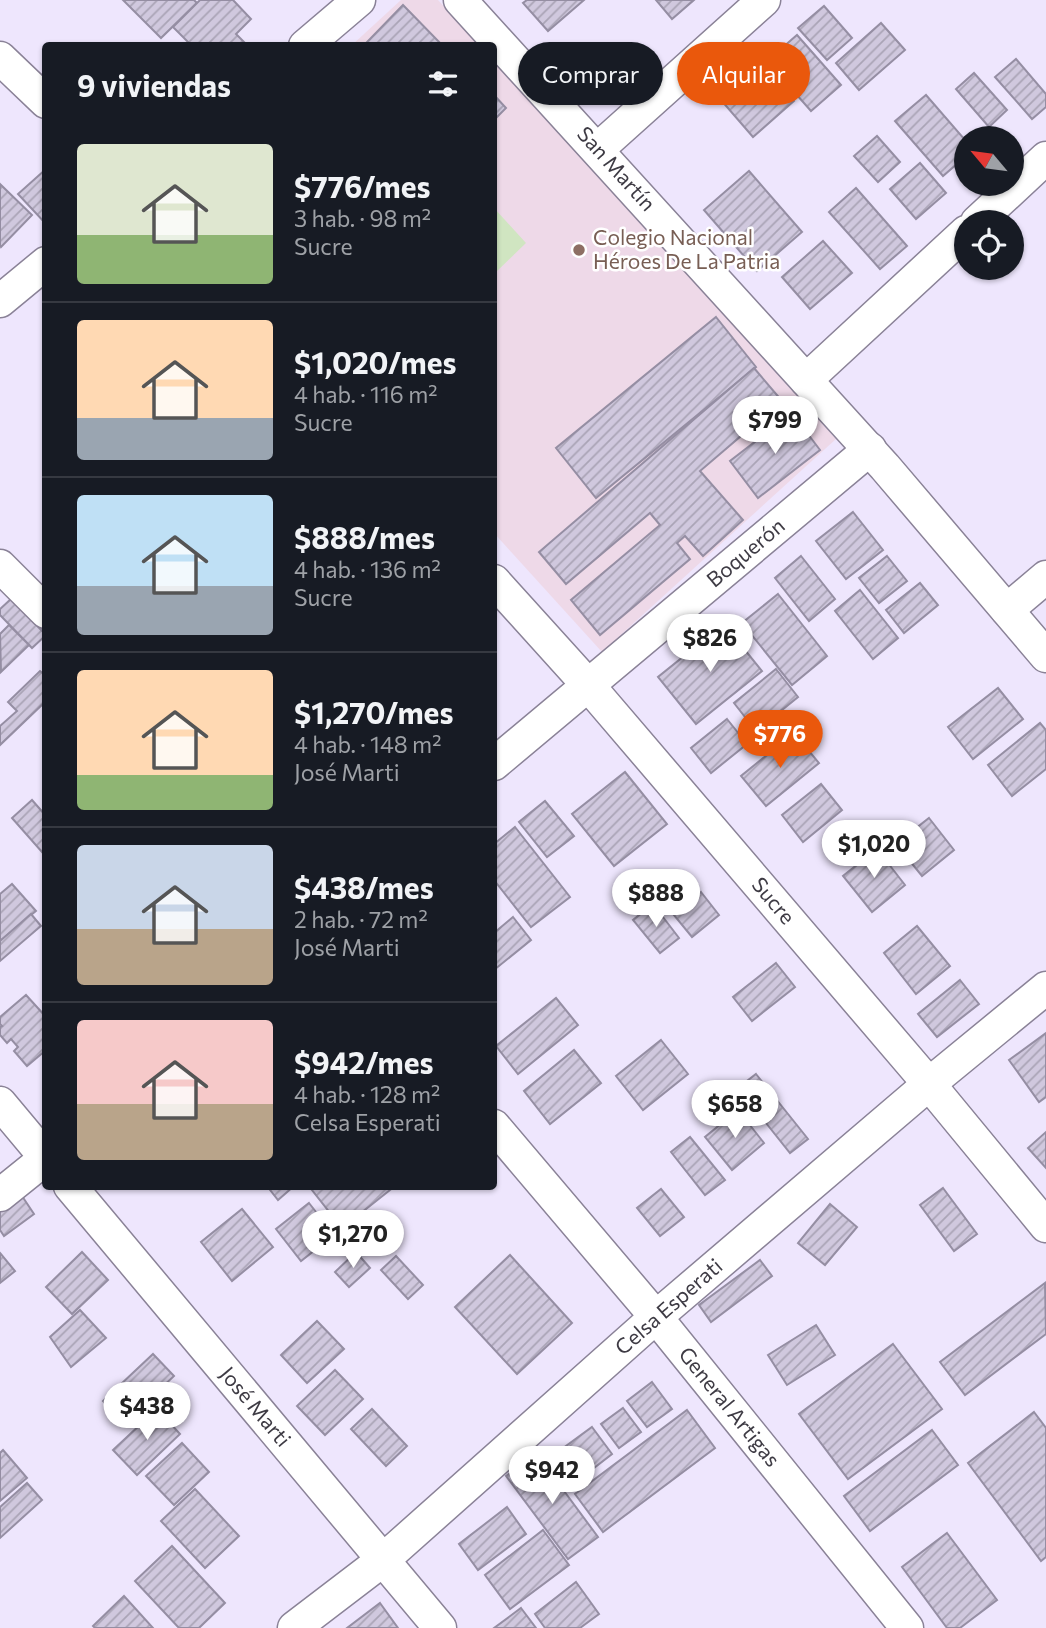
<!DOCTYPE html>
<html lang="es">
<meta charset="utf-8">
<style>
:root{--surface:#171b24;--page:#20242c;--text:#f1f3f6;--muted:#9ea1a6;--line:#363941;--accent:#ea580c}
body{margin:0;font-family:Commissioner,sans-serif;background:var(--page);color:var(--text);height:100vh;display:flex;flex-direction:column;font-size:26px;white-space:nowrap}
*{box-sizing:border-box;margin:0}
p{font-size:23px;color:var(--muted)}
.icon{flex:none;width:38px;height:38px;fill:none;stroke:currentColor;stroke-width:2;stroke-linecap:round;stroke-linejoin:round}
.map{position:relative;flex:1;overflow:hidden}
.panel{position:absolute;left:42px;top:42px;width:455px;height:1148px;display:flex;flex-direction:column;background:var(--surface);border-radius:7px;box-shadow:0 2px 5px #0004}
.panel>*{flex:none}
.guide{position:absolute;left:518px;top:42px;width:422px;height:63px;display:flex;gap:14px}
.needle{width:46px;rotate:299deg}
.tools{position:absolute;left:954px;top:126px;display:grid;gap:14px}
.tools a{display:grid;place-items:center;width:70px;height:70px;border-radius:50%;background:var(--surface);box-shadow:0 2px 5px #0004;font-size:35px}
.price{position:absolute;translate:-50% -60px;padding:0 16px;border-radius:24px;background:#fff;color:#222;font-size:23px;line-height:46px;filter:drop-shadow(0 2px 4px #0008)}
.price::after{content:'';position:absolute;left:50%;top:42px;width:21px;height:16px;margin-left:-10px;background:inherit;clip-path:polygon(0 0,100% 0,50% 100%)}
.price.selected{background:var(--accent);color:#fff}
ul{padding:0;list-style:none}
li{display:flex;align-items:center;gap:21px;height:175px;padding:0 35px}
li+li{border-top:2px solid var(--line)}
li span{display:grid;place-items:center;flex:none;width:196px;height:140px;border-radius:7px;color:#555}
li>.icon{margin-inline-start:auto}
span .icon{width:84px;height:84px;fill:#fffc;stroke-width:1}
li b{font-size:30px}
h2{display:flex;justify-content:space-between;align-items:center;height:84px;padding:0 35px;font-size:30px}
.pill{padding:0 24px;border-radius:32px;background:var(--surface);box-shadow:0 2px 5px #0004;font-size:24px;line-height:63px}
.pill.selected{background:var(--accent);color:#fff}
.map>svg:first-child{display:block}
</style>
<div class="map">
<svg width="1046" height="1628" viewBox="0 0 1046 1628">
<defs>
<pattern id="building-hatch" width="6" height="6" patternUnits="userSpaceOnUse" patternTransform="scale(1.75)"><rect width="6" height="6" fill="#d0c8de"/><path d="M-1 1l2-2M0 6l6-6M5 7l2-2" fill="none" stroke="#aaa4b6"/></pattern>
</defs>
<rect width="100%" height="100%" fill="#eee6fd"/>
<g fill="#eed9e8">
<path d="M401,0H438L479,45L351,46Z"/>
<path d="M494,61L836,439L602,652L494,533Z"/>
</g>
<path fill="#d0e5c1" d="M494,208L526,243L494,274Z"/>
<g fill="url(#building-hatch)" stroke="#958ea3" stroke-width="2">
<path d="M123,0H194L197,3L161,38Z"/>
<path d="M200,0H233L251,19L236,34L248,46H192L173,27Z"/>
<path d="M527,0H584L548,31L523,3Z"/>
<path d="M656,0H694L672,19Z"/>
<path d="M403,5L443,46H370L367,42Z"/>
<path d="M824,6L852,38L827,60L798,28Z"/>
<path d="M881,23L905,50L859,90L836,63Z"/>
<path d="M797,35L841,85L811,111L767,61Z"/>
<path d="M1016,59L1046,94V107L1032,119L995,77Z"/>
<path d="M762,64L794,101L753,137L721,100Z"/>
<path d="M974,73L1007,110L989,127L956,89Z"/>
<path d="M494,95L506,108L494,120Z"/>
<path d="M926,95L966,141V156L943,176L895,121Z"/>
<path d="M877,136L900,162L878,182L854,156Z"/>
<path d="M920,163L946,193L916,219L890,189Z"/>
<path d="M46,169V224L18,194Z"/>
<path d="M749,171L802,232L757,271L704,210Z"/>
<path d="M0,184L32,215L1,247L0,245Z"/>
<path d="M856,188L907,246L880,269L829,212Z"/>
<path d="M823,241L852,273L810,309L782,277Z"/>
<path d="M716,317L756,367L596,498L556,448Z"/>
<path d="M754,368L782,401L700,471L743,520L703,556L685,536L677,543L690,559L600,635L571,600L660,525L650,513L566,584L539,552Z"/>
<path d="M792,413L820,450L758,498L730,461Z"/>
<path d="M853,512L883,550L846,579L816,541Z"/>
<path d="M801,556L835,599L809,621L775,578Z"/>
<path d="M887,556L907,581L879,603L859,578Z"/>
<path d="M920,583L938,605L904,633L886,610Z"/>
<path d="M860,590L898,638L873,659L835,611Z"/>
<path d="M778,594L827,656L792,685L742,623Z"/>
<path d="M11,599L46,635L32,648L0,615V609Z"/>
<path d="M724,624L762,671L696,724L658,677Z"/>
<path d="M9,625L29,645L1,672L0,634Z"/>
<path d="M776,669L798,697L756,731L734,703Z"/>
<path d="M40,671L46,676V701L0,745V726L17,711L8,702Z"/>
<path d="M998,688L1023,719L973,759L948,727Z"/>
<path d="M727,719L747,744L711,773L691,748Z"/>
<path d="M1040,723L1046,730V769L1012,796L988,765Z"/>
<path d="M794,733L819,763L766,806L741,776Z"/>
<path d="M625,772L667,824L614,866L572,814Z"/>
<path d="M821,784L842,810L803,842L782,815Z"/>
<path d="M32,800L46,816V848L42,852L12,818Z"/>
<path d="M545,801L574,836L547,857L519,822Z"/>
<path d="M929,818L954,850L922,876L896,844Z"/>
<path d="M515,827L570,897L531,927L494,880V844Z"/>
<path d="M877,849L905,885L872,912L843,876Z"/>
<path d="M12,884L36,911L0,941V894Z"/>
<path d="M701,892L719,915L692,937L673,914Z"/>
<path d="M653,904L679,938L660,953L633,920Z"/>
<path d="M31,914L41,926L0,961V941Z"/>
<path d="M513,917L531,940L494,970V933Z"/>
<path d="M917,926L950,966L916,994L884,953Z"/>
<path d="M776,963L795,987L752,1021L733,997Z"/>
<path d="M960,980L979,1004L937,1037L918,1014Z"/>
<path d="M26,995L46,1017V1050L27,1066L14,1051L18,1047L11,1039L7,1043L0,1035V1027L2,1026L0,1024V1017Z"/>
<path d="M556,998L578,1025L518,1074L496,1046Z"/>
<path d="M1046,1033V1097L1039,1102L1009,1060Z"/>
<path d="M661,1040L688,1074L643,1110L616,1076Z"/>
<path d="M574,1050L601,1083L550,1124L524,1091Z"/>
<path d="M756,1074L808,1139L790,1153L738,1088Z"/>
<path d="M738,1110L764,1143L732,1170L705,1137Z"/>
<path d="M1046,1132V1168L1028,1148Z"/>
<path d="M690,1137L725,1180L705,1195L671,1152Z"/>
<path d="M267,1186H294L278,1200Z"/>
<path d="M316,1186H395L342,1228L312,1190Z"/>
<path d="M943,1188L977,1234L954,1251L920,1205Z"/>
<path d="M661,1189L684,1217L660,1236L637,1208Z"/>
<path d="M18,1190L34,1214L4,1236L0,1230V1203Z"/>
<path d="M309,1203L334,1235L301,1261L276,1229Z"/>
<path d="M830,1204L857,1227L825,1265L798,1243Z"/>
<path d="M242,1209L273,1247L232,1281L201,1242Z"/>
<path d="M82,1252L108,1280L72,1314L46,1287Z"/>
<path d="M356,1252L370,1268L349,1287L335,1272Z"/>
<path d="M0,1253L15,1271L0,1283Z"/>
<path d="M510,1255L572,1323L517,1374L455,1307Z"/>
<path d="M396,1256L423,1285L408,1299L381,1270Z"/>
<path d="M760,1260L772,1276L711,1322L699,1305Z"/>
<path d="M1045,1283L1046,1334L965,1395L940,1362Z"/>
<path d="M80,1310L106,1338L71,1367L50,1337Z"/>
<path d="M317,1321L344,1349L307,1383L281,1355Z"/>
<path d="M816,1325L835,1355L787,1385L768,1355Z"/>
<path d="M893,1344L942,1409L848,1479L799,1414Z"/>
<path d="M153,1354L174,1376L124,1423L103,1401Z"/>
<path d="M335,1370L363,1399L325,1435L297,1406Z"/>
<path d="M652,1382L672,1409L647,1427L627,1401Z"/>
<path d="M623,1408L641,1432L619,1448L601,1424Z"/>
<path d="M157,1409L180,1434L137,1475L113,1450Z"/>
<path d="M372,1409L407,1446L386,1466L351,1429Z"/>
<path d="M687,1410L715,1448L603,1532L575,1494Z"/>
<path d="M1034,1412L1046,1428V1557L1041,1561L968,1463Z"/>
<path d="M592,1427L612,1454L572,1485L551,1457Z"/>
<path d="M932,1430L958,1465L870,1531L844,1496Z"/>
<path d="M182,1443L209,1472L174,1505L146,1476Z"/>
<path d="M3,1450L27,1478L0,1501V1453Z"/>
<path d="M536,1453L598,1537L568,1559L506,1476Z"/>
<path d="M27,1483L42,1500L0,1538V1507Z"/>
<path d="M195,1489L239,1536L205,1568L161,1521Z"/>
<path d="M507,1507L526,1534L478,1570L459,1544Z"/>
<path d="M543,1530L569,1565L510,1609L485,1575Z"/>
<path d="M947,1533L997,1600L960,1628H947L902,1567Z"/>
<path d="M172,1546L225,1603L199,1628H179L135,1581Z"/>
<path d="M576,1582L599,1614L580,1628H545L535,1614Z"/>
<path d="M124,1596L153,1628H95L93,1626Z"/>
<path d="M380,1603L398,1628H347Z"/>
<path d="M521,1608L536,1628H494Z"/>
</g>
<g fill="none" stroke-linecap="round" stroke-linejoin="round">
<defs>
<g id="minor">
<path d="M460,0L885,467L1046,656"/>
<path d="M305,46L359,0"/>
<path d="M0,58L46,102"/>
<path d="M598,149L764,0"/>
<path d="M977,222L1046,158"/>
<path d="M0,301L46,263"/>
<path d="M806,380L966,232"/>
<path d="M0,566L46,612"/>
<path d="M494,581L588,685L929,1084L1046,1226"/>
<path d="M1007,610L1046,577"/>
<path d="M494,764L870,449"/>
<path d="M0,1103L46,1158"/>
<path d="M494,1126L656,1317L907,1628"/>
<path d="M70,1186L440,1628"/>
<path d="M0,1195L46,1158"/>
<path d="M294,1628L383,1560L656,1317L929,1084L1046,988"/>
</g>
</defs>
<use href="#minor" stroke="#8a8297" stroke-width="35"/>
<use href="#minor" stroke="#fff" stroke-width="32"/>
</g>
<circle fill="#8d6e63" stroke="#fff" stroke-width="2.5" cx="579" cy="250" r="7"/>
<g text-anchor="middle" stroke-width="5" stroke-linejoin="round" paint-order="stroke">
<g font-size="21" fill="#3e3b44" stroke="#fff">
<text transform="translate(616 169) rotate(48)" y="7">San Martín</text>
<text transform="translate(746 553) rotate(-40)" y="7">Boquerón</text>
<text transform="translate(773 901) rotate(50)" y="7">Sucre</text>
<text transform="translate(669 1307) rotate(-41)" y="7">Celsa Esperati</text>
<text transform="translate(255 1407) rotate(50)" y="7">José Marti</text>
<text transform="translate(729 1407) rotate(51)" y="7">General Artigas</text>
</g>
<g font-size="21" fill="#785e54" stroke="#fff" text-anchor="start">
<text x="593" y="245">Colegio Nacional<tspan x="593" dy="24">Héroes De La Patria</tspan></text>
</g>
</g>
</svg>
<div class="tools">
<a><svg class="needle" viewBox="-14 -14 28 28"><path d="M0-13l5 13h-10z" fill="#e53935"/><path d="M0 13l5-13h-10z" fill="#9ea1a6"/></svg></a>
<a><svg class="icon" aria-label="locate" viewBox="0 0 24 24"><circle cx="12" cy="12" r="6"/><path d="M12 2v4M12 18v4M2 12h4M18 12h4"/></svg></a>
</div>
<b class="price" style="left:775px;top:456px">$799</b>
<b class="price" style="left:710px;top:674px">$826</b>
<b class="price selected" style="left:780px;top:770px">$776</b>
<b class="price" style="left:874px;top:880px">$1,020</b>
<b class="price" style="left:656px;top:929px">$888</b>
<b class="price" style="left:735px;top:1140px">$658</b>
<b class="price" style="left:353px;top:1270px">$1,270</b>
<b class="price" style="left:147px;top:1442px">$438</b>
<b class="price" style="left:552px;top:1506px">$942</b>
<div class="guide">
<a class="pill">Comprar</a>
<a class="pill selected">Alquilar</a>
</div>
<section class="panel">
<h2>9 viviendas<svg class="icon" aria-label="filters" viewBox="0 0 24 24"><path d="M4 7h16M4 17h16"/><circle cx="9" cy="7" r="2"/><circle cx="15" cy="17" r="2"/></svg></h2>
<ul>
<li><span style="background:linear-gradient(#dfe7d0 65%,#8fb573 0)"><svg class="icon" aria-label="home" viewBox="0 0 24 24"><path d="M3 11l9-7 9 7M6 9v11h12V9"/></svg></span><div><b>$776/mes</b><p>3 hab. · 98 m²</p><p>Sucre</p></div></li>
<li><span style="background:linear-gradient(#ffd9b3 70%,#9aa5b1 0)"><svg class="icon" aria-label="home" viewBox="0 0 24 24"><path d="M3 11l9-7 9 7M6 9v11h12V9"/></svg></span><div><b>$1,020/mes</b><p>4 hab. · 116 m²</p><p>Sucre</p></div></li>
<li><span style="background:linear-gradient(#bfe0f5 65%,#9aa5b1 0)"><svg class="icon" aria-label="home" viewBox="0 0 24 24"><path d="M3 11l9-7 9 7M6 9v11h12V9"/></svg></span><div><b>$888/mes</b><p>4 hab. · 136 m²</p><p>Sucre</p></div></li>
<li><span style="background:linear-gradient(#ffd9b3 75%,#8fb573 0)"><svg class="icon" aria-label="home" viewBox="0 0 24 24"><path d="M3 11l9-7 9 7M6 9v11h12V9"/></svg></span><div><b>$1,270/mes</b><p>4 hab. · 148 m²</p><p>José Marti</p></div></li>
<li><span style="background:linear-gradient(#c9d6e8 60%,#b9a48a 0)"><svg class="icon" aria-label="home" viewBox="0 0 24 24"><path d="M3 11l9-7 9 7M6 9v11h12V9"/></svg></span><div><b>$438/mes</b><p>2 hab. · 72 m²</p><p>José Marti</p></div></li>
<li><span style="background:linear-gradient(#f6c9c9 60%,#b9a48a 0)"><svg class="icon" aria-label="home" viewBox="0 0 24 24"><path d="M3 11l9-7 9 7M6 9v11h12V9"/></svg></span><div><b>$942/mes</b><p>4 hab. · 128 m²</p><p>Celsa Esperati</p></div></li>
</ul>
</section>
</div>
